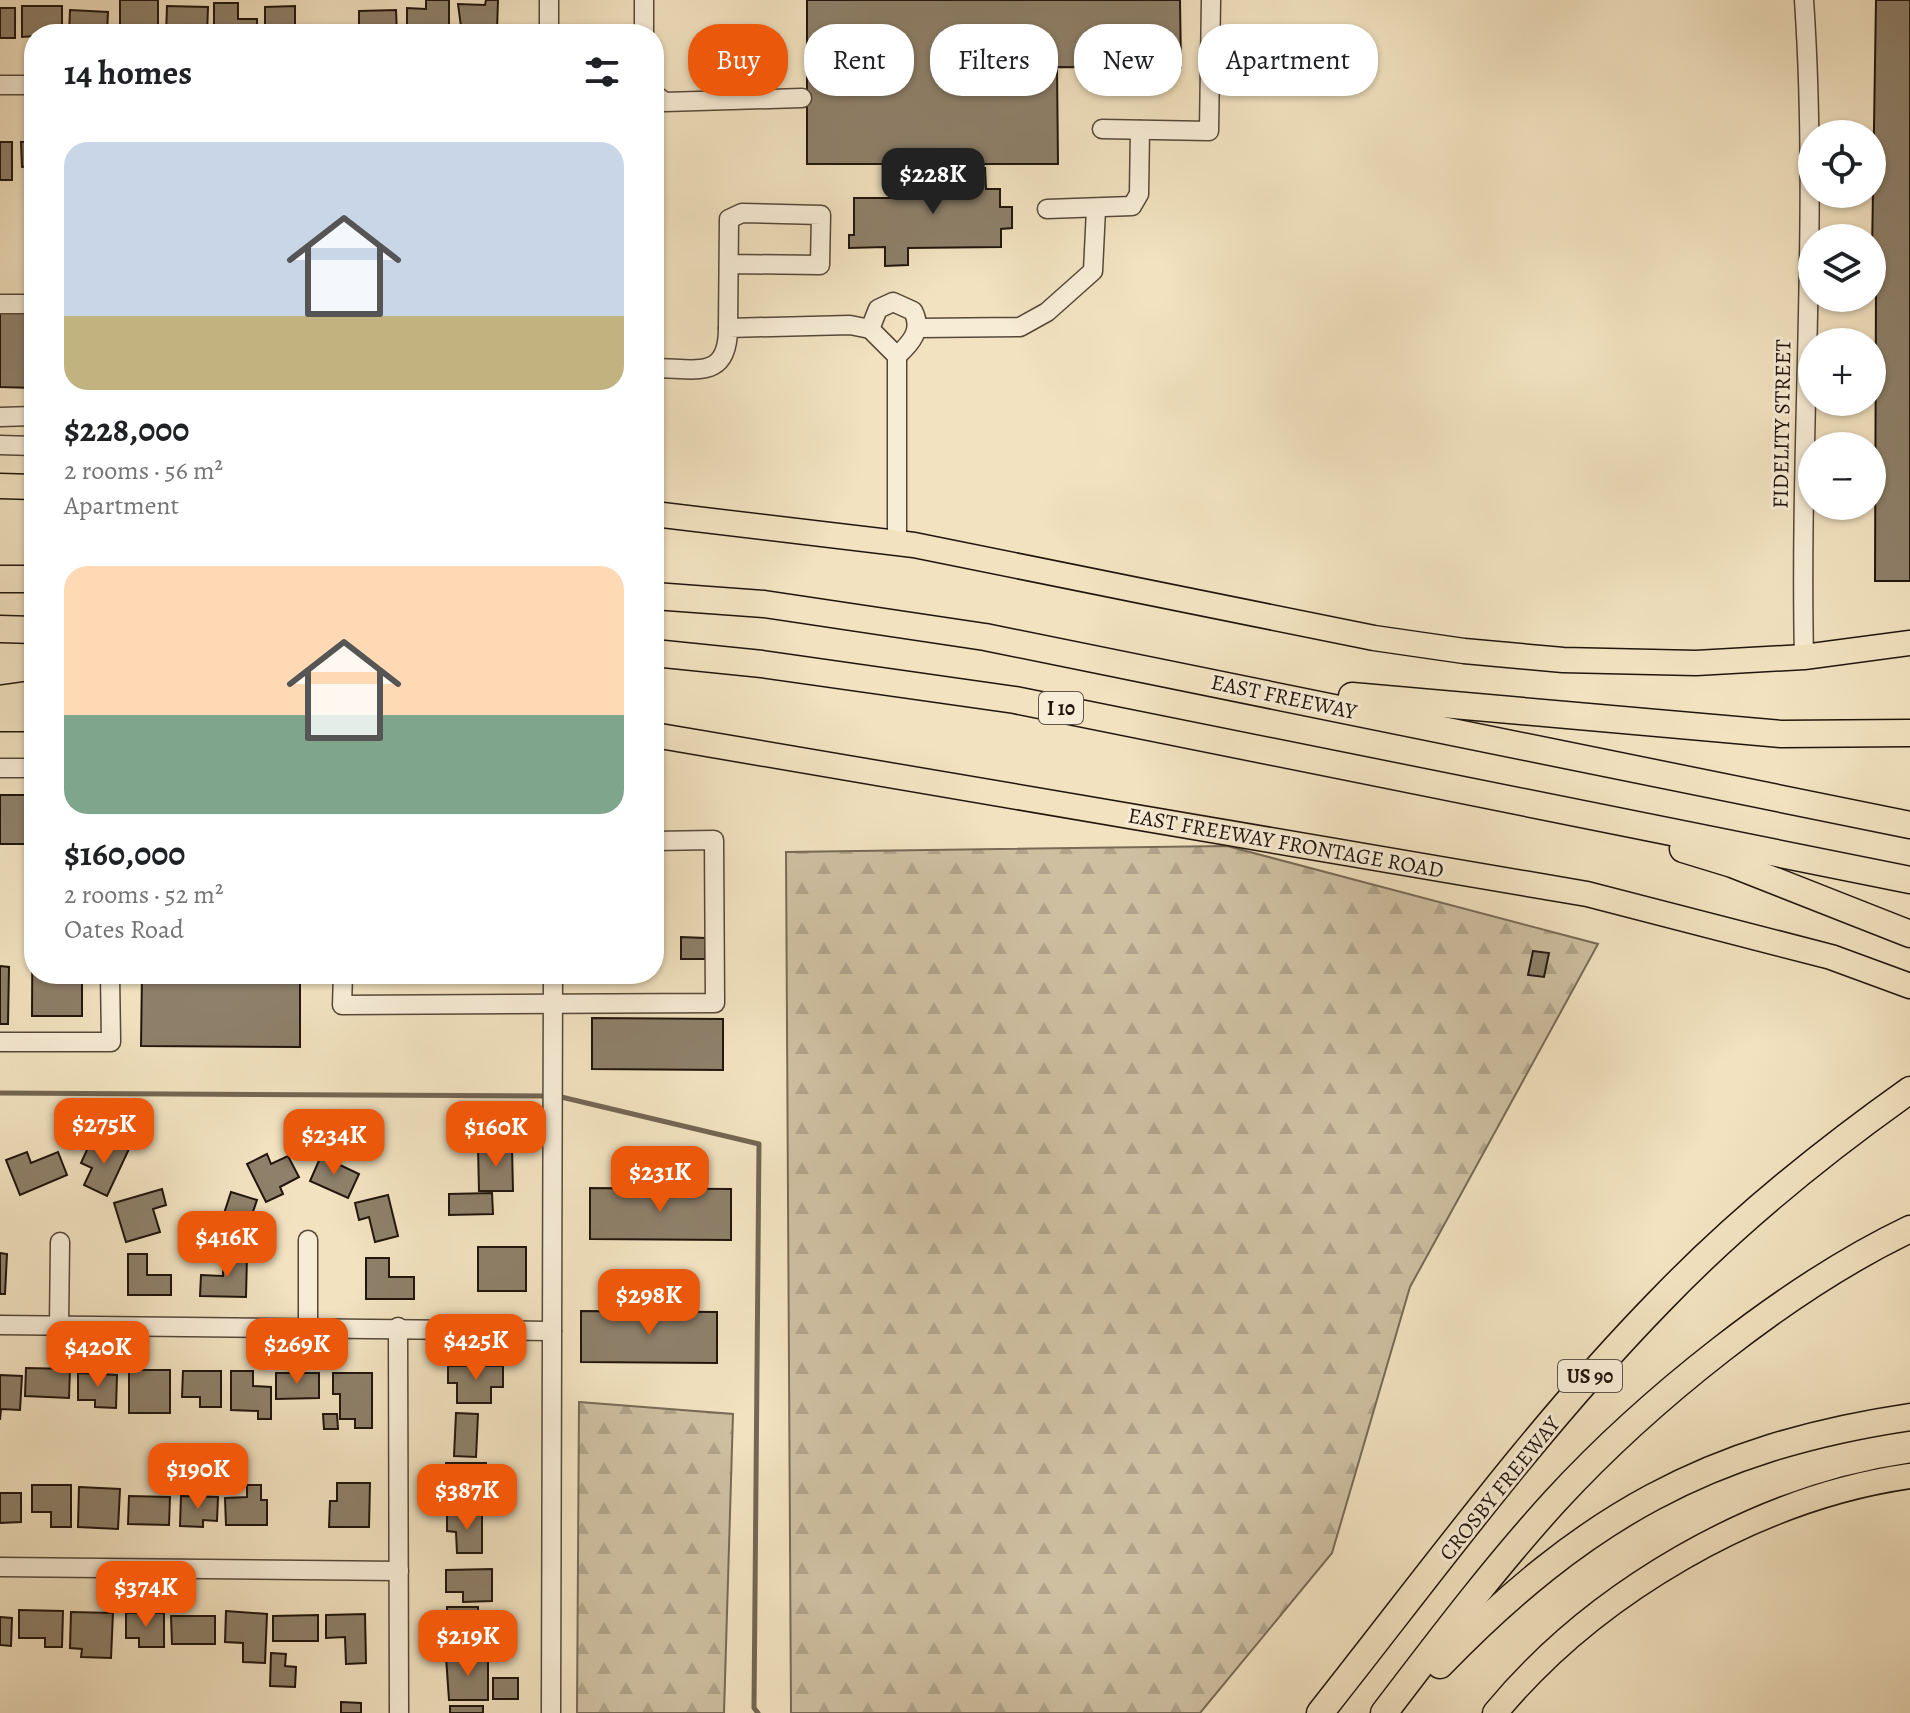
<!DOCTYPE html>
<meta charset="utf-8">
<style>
:root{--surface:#fff;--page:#f2f2f2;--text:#202124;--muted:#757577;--accent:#ea580c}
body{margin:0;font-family:Alegreya,serif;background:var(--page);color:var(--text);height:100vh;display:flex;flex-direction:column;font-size:30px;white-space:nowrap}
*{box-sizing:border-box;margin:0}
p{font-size:26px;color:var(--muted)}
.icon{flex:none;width:44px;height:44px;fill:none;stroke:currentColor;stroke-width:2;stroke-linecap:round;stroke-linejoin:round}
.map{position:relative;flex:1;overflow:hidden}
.details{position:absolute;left:24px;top:24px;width:640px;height:960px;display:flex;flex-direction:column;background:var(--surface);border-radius:32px;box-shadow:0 2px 6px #0004}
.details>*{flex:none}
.banner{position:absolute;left:688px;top:24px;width:760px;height:72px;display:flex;gap:16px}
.controls{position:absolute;left:1798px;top:120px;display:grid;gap:16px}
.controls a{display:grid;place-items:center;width:88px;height:88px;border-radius:50%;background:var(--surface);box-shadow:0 2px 6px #0004;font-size:40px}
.price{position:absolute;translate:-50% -68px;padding:0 18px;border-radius:16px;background:var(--accent);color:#fff;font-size:26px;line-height:52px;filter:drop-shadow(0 2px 4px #0008)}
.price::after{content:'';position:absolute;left:50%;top:48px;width:24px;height:18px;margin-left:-12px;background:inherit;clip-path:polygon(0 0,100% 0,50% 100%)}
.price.selected{background:#222;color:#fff}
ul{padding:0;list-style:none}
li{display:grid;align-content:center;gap:16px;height:424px;padding:0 40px}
li span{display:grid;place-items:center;height:248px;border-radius:24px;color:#555}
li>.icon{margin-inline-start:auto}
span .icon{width:144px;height:144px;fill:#fffc;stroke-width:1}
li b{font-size:34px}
h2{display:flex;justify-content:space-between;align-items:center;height:96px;padding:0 40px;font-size:34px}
.pill{padding:0 28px;border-radius:32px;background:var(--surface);box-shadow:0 2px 6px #0004;font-size:28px;line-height:72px}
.pill.selected{background:var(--accent);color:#fff}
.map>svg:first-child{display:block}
</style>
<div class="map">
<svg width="1910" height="1713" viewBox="0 0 1910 1713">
<defs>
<pattern id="forest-firs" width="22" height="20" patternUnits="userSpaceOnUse" patternTransform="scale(2)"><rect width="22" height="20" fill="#cebfa1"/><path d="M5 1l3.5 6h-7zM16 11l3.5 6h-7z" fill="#b1a389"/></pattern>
</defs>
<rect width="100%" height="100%" fill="#f2e2c0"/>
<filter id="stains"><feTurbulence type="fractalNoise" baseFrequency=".0025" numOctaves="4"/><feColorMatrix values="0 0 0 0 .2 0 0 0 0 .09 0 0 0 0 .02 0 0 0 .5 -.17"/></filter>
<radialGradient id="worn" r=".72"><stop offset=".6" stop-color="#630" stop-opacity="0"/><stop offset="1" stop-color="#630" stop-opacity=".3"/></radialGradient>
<g fill="url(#forest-firs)" stroke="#786a56" stroke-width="2">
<path d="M1227,846L1598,944L1410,1287L1332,1553L1200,1713H791L786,852Z"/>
<path d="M579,1402L733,1414L724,1713H577Z"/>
</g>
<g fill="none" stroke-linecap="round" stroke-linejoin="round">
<g stroke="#746653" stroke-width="5">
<path d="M0,1093L547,1096"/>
<path d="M557,1096L759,1144L754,1708L758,1713"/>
</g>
</g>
<g fill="#8e806a" stroke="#21150c" stroke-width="2">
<rect x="120" y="0" width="38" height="34"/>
<path d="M426,0H449V34H407V8L426,9Z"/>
<path d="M486,0H498L497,30L462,34L458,4L485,5Z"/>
<path d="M807,0H1180L1181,68L1057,67L1058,164H807Z"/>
<path d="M1876,0H1910V581H1875L1876,281H1872V253Z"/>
<path d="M214,3H238V19H257V34H214Z"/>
<path d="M22,6H62V34L22,37Z"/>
<path d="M167,6L208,7L207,34H166Z"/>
<path d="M295,6V34H265V7Z"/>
<rect x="0" y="8" width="15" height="30"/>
<path d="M70,10L108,12L107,34H69Z"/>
<path d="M396,10L397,34H359V11Z"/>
<rect x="0" y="142" width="12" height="38"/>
<path d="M21,142H34V166L22,167Z"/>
<path d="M985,168L986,189H1000V207H1012V228L1001,229V247L908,248V265L885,266V247L849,248V235H854V198H901V189H923V169Z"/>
<path d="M0,312H34V388L0,387Z"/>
<path d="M0,795H34V974H82V1016H32L33,844H0Z"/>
<path d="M681,937L705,938V959H681Z"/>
<path d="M1533,951L1549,953L1544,977L1528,975Z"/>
<path d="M0,966L9,967L8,1024H0Z"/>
<path d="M142,974H300V1047L141,1046Z"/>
<path d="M592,1018L723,1019V1070L592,1069Z"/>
<path d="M109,1139L129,1149L107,1196L84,1185L92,1168L81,1163L90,1143L104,1150Z"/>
<path d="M478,1147H512L513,1191H479Z"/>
<path d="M27,1152L31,1163L58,1152L67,1175L20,1195L6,1160Z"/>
<path d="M267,1154L271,1164L288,1156L299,1177L280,1187L283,1194L266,1202L247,1164Z"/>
<path d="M321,1156L359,1174L348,1198L310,1181Z"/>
<path d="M590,1188L731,1189V1240L590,1239Z"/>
<path d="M162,1189L166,1205L153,1209L160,1232L126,1242L114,1203Z"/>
<path d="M231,1192L257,1200L243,1241L218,1232Z"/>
<path d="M492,1193L493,1214L449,1215V1194Z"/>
<path d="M388,1195L398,1236L375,1242L369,1217L359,1220L355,1203Z"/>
<rect x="478" y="1247" width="48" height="44"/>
<path d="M0,1253L7,1254L5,1294H0Z"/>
<path d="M128,1254H147V1275H171V1295H128Z"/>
<path d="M223,1255L247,1256L246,1297L200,1296L201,1275L223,1276Z"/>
<path d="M366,1258H389V1277H414V1299H366Z"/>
<path d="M581,1311L717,1312V1363L581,1362Z"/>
<path d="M448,1366H503V1387H491V1403H457V1383H448Z"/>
<path d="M26,1368L70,1369L69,1398L25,1396Z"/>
<rect x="129" y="1370" width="41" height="43"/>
<path d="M183,1371H221V1407H200V1397H182Z"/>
<path d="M231,1371H253V1386L271,1387V1419H258V1411L231,1410Z"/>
<path d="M78,1373L117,1375L116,1408L95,1407V1400H78Z"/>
<path d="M276,1373H319V1398L276,1399Z"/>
<path d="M333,1373H372V1428H355V1419H340V1394H333Z"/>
<path d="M0,1375L22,1376L20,1410L1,1409L0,1420Z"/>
<path d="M456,1413L478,1414L476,1457L454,1456Z"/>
<path d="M323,1414H337L338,1429H324Z"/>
<path d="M446,1463H486V1473H496V1487L503,1486V1505H446Z"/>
<path d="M337,1483H370L369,1527H329L330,1501H337Z"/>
<path d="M32,1485H71V1527H51V1512H32Z"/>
<path d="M247,1485H261V1500H267V1525H226L225,1498L247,1497Z"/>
<path d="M79,1487L120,1489L118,1529L78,1527Z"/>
<path d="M0,1493H21V1522L0,1523Z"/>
<path d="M129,1496L170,1497L169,1525L128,1524Z"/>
<path d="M181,1496L218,1497L217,1521L203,1520V1527L180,1526Z"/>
<path d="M447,1514H482V1553H457L456,1532L447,1531Z"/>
<path d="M492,1569V1601L463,1602V1592H446V1570Z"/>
<path d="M447,1607H478V1649H454V1621H447Z"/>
<path d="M19,1610L63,1611L62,1647H45V1638H19Z"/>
<path d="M226,1611L267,1614L265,1663L243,1662V1643L225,1642Z"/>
<path d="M71,1612L113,1613L111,1658L81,1657L82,1649L70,1648Z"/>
<path d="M126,1613H164V1647H139V1638H126Z"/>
<path d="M365,1614L366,1663L346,1664L345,1637L326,1638V1615Z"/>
<path d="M318,1615V1641H273V1616Z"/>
<path d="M171,1616H215V1644H172Z"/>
<path d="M0,1617L12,1618L11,1646L0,1645Z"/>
<path d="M271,1653L286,1654L285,1666L296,1667L295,1687L270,1686Z"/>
<path d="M446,1657H488V1700H449Z"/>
<rect x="493" y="1678" width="25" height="21"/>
<path d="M341,1702L361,1703V1713H341Z"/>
<rect x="450" y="1706" width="33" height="7"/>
</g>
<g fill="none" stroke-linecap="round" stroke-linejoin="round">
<defs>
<g id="minor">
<path d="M549,0V34"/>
<path d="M644,0V34"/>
<path d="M1804,0C1819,218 1799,438 1804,657"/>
<path d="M0,85H34"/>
<path d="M654,94L665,102L802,98"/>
<path d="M1102,129L1209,131L1211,0"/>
<path d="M1047,209L1132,206L1139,194L1140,130"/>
<path d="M0,304H34"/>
<path d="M728,328L729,219L742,213L821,215L820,265L729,264"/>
<path d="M918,328L1020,327L1047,312L1093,271L1096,209"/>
<path d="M870,329L878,309L893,302L913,311C923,330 911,343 897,356"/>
<path d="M654,368C695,368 728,381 728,328L850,325L870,329L897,356V543"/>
<path d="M0,417L34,416"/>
<path d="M0,445L34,446"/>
<path d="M0,768H34"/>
<path d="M343,974L342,1005L715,1003L714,840L654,841"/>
<path d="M0,1042H111L110,974"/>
<path d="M308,1240V1327"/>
<path d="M0,1325L552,1331"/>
<path d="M59,1326L60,1242"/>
<path d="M398,1327L399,1713"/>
<path d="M0,1567L399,1571"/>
<path d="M551,1713L553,974"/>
</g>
<g id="major">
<path d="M0,486L34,487"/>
<path d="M654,514L914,545L1374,638L1464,651L1563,660L1696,663L1804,657L1910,643"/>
<path d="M0,719H34"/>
<path d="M654,735L1587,894L1831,957L1910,986"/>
<path d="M1495,1713C1594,1593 1756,1498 1910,1476"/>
</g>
<g id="highway">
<path d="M33,487H34"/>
<path d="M0,579H34"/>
<path d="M654,596L764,604L985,637L1910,825"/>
<path d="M0,629L34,630"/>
<path d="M654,653L762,664L1015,700L1910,880"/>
<path d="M1352,696L1781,734L1910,733"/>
<path d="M0,699L34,694"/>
<path d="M1683,849L1732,864L1910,934"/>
<path d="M1440,1665C1582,1519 1707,1447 1910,1417"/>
<path d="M1320,1713C1430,1574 1536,1428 1660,1301C1736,1222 1821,1153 1910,1090"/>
<path d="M1384,1713C1439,1641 1494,1568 1555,1501C1646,1402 1788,1287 1910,1229"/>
</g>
</defs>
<use href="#minor" stroke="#554839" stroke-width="21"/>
<use href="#major" stroke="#21150c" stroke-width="27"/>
<use href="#highway" stroke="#21150c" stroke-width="29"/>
<use href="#minor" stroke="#f7ecd6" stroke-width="18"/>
<use href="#major" stroke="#f2e2c0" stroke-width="24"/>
<use href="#highway" stroke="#f2e2c0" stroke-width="26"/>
</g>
<g text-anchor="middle" stroke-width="6" stroke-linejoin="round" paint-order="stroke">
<g fill="#f7ecd6" stroke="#615649" stroke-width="2">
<rect x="1039" y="692" width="44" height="32" rx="6"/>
<rect x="1558" y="1360" width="64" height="32" rx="6"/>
</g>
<g font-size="20" font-weight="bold" fill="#21150c">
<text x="1061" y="715">I 10</text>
<text x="1590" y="1383">US 90</text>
</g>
<g font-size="22" fill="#21150c" stroke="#f7ecd6">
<text transform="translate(1781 424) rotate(-89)" y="8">FIDELITY STREET</text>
<text transform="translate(1284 696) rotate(12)" y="8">EAST FREEWAY</text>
<text transform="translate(1286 842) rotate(10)" y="8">EAST FREEWAY FRONTAGE ROAD</text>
<text transform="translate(1499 1488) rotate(-51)" y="8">CROSBY FREEWAY</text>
</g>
</g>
<rect width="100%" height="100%" filter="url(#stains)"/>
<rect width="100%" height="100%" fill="url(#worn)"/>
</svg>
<div class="controls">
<a><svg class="icon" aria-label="locate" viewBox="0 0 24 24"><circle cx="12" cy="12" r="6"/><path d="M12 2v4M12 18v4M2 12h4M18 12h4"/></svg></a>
<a><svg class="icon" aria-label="layers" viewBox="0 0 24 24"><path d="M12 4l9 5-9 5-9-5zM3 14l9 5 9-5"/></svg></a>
<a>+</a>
<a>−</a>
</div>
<b class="price selected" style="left:933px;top:216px">$228K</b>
<b class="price" style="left:104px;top:1166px">$275K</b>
<b class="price" style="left:496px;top:1169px">$160K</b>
<b class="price" style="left:334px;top:1177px">$234K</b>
<b class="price" style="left:660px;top:1214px">$231K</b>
<b class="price" style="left:227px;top:1279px">$416K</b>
<b class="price" style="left:649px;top:1337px">$298K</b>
<b class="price" style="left:476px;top:1382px">$425K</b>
<b class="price" style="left:297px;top:1386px">$269K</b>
<b class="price" style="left:98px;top:1389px">$420K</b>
<b class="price" style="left:198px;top:1511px">$190K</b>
<b class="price" style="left:467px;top:1532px">$387K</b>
<b class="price" style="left:146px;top:1629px">$374K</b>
<b class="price" style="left:468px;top:1678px">$219K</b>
<div class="banner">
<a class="pill selected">Buy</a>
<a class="pill">Rent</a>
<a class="pill">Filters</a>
<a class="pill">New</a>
<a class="pill">Apartment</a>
</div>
<section class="details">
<h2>14 homes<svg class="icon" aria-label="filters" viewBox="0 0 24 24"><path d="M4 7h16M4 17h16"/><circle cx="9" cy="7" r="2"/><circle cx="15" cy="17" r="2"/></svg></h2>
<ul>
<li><span style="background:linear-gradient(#c9d6e8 70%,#c2b280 0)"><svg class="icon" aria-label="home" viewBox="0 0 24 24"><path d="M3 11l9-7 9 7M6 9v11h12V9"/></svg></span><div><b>$228,000</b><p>2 rooms · 56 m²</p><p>Apartment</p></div></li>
<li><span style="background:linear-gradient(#ffd9b3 60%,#7fa58c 0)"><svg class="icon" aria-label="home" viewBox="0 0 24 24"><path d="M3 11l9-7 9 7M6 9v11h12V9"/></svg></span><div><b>$160,000</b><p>2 rooms · 52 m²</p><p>Oates Road</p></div></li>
</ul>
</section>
</div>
